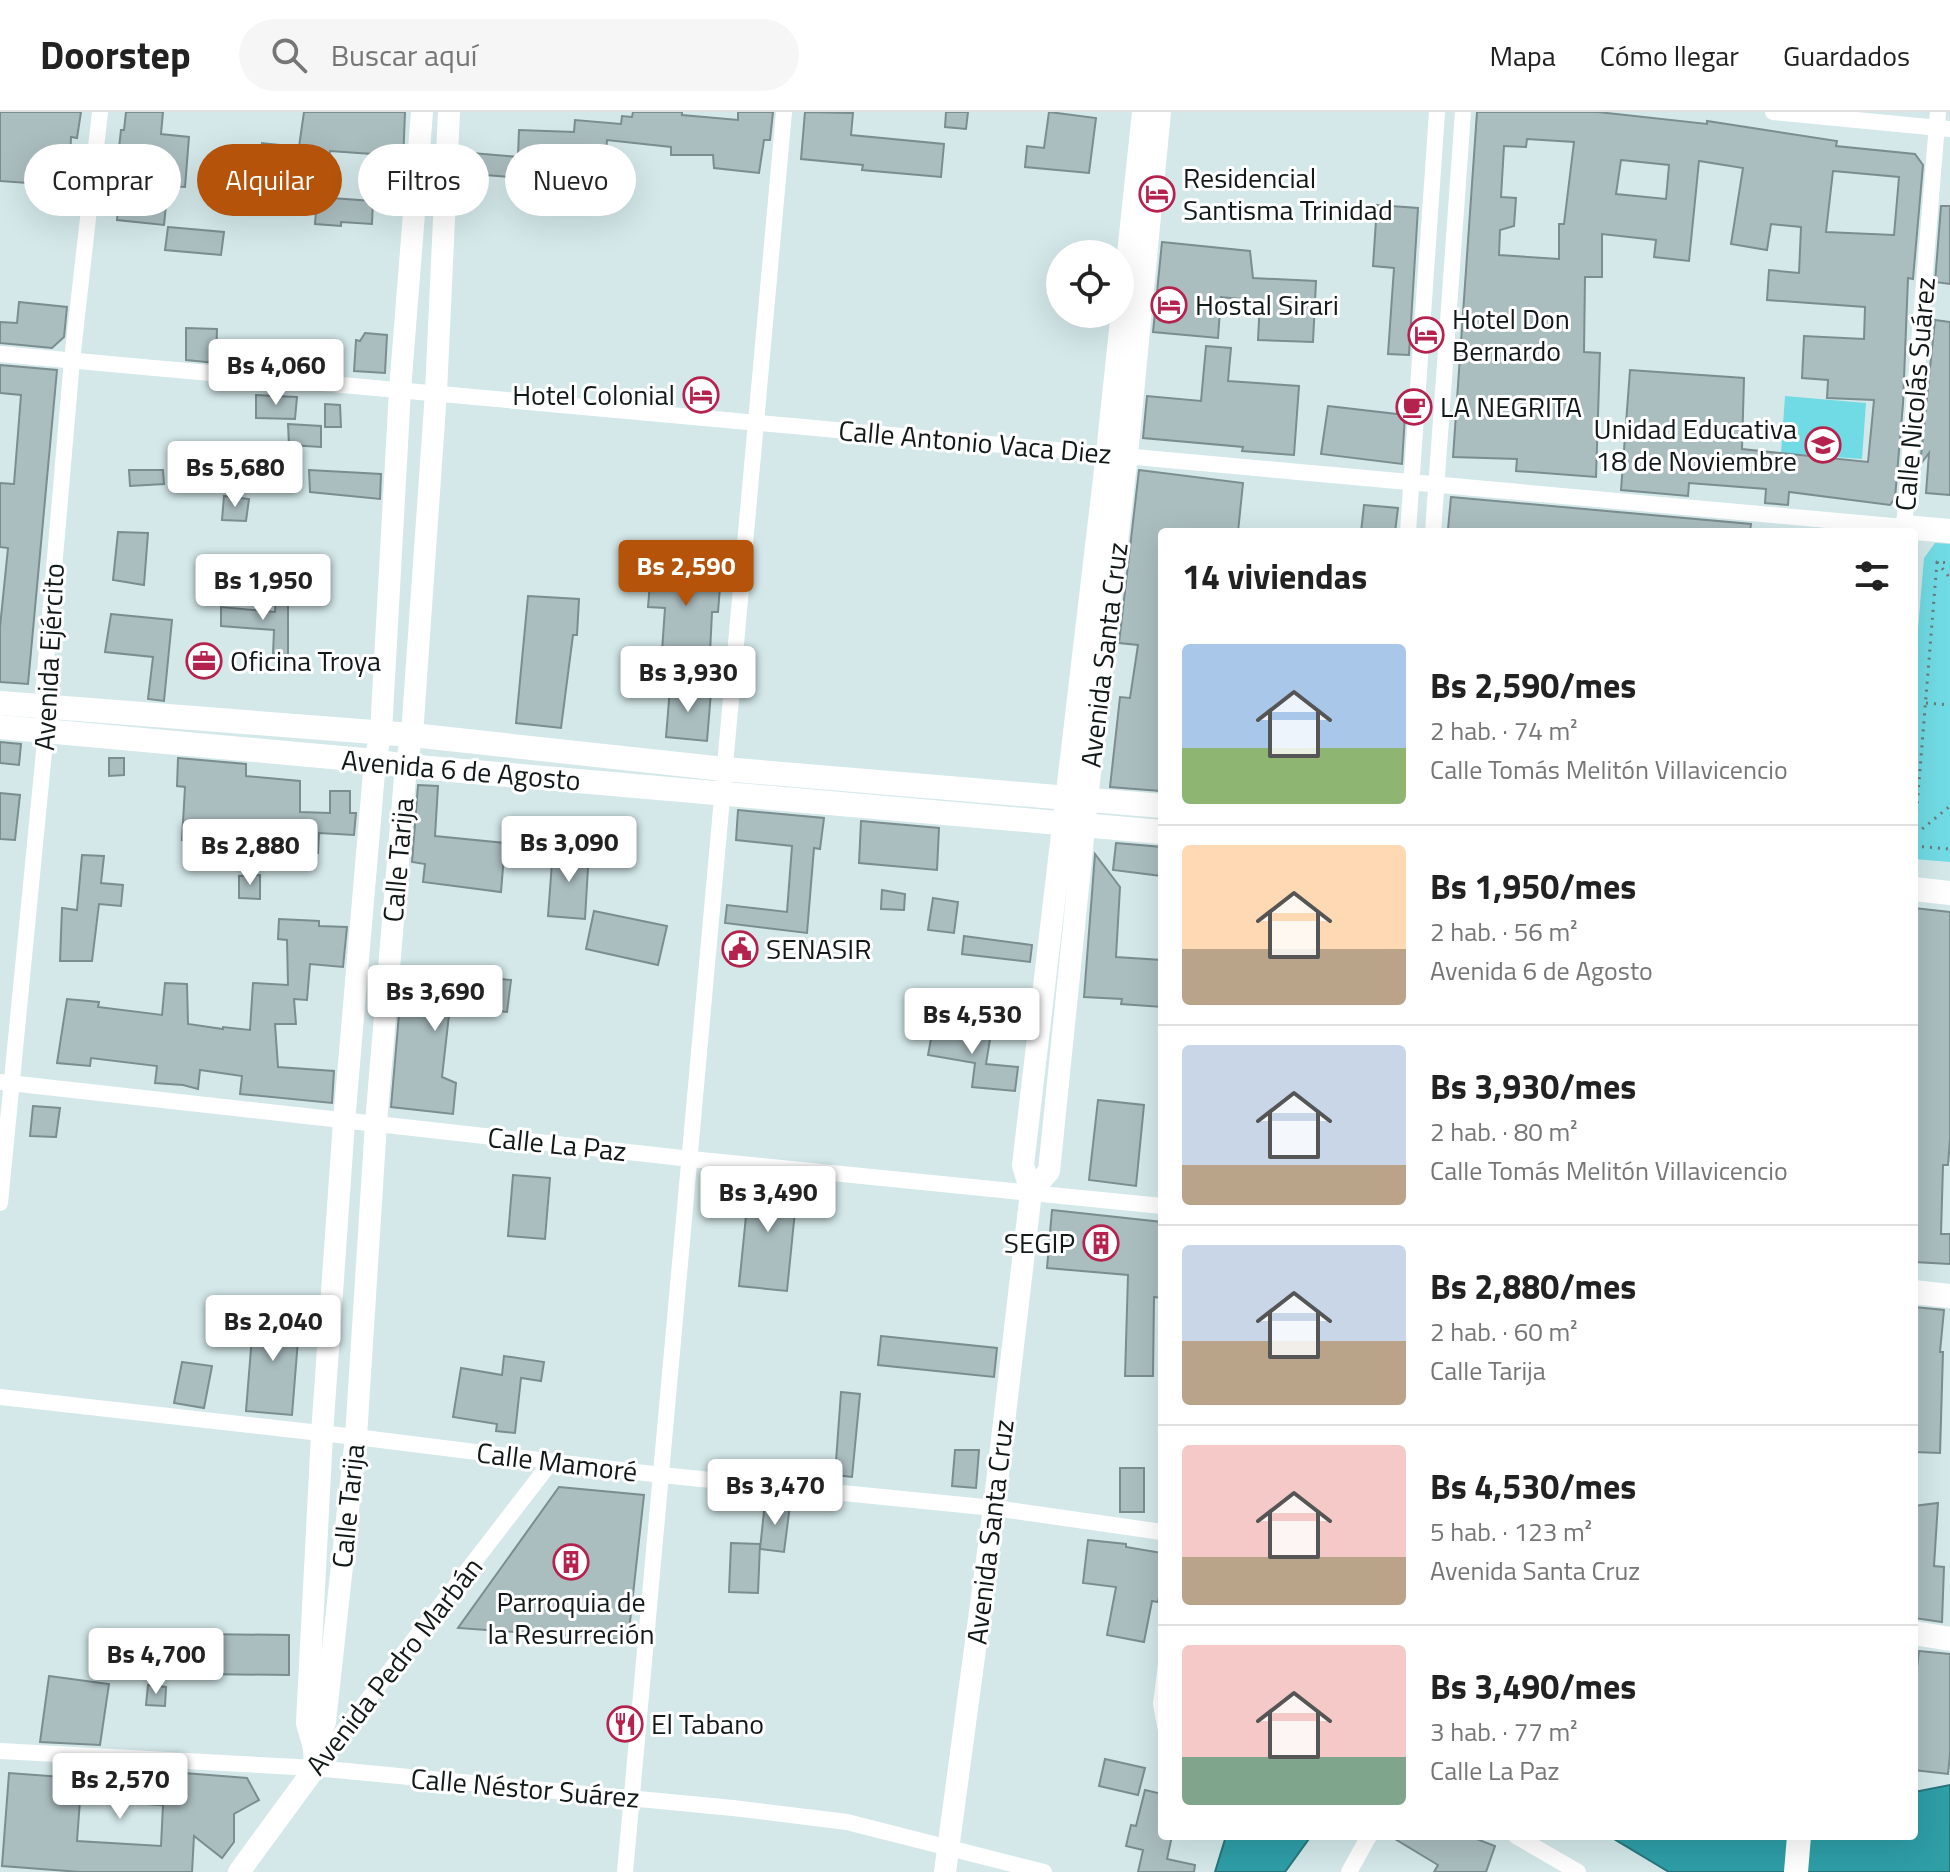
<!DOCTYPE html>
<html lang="es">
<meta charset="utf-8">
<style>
:root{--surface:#fff;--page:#f6f6f6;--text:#222;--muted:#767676;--line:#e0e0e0;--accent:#b45309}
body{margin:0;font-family:"Titillium Web",sans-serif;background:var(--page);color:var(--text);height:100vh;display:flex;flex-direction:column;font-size:30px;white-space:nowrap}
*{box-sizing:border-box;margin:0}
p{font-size:26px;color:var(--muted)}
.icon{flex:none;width:44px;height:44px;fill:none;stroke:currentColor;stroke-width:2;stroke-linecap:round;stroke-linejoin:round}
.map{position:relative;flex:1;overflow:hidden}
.details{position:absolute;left:1158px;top:416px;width:760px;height:1312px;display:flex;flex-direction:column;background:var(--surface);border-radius:8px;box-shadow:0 8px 32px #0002}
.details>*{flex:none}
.hud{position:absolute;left:24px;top:32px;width:760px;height:72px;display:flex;gap:16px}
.controls{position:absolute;left:1046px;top:128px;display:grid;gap:16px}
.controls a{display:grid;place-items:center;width:88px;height:88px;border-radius:50%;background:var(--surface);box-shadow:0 8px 32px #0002;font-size:40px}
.price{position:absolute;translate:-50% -68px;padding:0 18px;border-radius:8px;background:#fff;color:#222;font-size:26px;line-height:52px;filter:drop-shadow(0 2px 4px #0008)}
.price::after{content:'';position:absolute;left:50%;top:48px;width:24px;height:18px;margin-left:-12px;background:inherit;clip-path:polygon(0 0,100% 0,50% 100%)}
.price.selected{background:var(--accent);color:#fff}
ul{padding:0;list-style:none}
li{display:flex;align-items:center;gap:24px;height:200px;padding:0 24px}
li+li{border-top:2px solid var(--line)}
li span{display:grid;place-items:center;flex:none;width:224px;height:160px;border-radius:8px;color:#555}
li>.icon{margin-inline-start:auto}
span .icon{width:96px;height:96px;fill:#fffc;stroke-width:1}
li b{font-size:34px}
h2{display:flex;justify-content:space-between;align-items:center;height:96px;padding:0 24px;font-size:34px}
.pill{padding:0 28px;border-radius:36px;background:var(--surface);box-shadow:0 8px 32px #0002;font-size:28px;line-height:72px}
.pill.selected{background:var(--accent);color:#fff}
header{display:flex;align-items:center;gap:48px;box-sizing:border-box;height:112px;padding:0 40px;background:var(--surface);border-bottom:2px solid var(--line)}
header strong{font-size:38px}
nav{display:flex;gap:44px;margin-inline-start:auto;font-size:28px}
.search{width:560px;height:72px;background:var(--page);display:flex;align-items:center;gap:20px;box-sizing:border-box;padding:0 28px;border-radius:44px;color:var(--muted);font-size:30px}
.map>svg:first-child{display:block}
</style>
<header>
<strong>Doorstep</strong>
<div class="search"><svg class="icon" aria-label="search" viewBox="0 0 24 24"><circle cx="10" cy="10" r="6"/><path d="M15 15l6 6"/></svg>Buscar aquí</div>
<nav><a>Mapa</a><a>Cómo llegar</a><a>Guardados</a></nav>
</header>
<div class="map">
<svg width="1950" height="1760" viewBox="0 0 1950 1760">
<rect width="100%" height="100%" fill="#d4e8e9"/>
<g fill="#71dbe5">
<path d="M1785,284L1866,291L1862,347L1781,341Z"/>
<path d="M1935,431L1950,432V750L1914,747V564L1924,446Z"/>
</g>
<g fill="#2e9ea7" stroke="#26767c" stroke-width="2">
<path d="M1950,1673V1760H1669L1609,1724H1914V1680Z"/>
<path d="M1226,1724H1311L1285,1760H1215Z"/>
</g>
<g fill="#aabdbf" stroke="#7b8d8f" stroke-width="2" fill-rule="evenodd">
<path d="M0,0H81L77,26L71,25L69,74L0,69Z"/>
<path d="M126,0H163L161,22L189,25L185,75L168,74L164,113L117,108L124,37L119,36L121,18H124Z"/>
<path d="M304,0H405L402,76H386V57L370,54L372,42L330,39L326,75L286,76V64L259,62L262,31L299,35Z"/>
<path d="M633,0H682V3L738,8V0H773L770,28H764L759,61L714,56L713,43H671V35L607,28L604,71L570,69L573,42L537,41L536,67L460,61L461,40L518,45L519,18L574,20L575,8L621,12L622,4L632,5Z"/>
<path d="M805,0L853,1L851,23L944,32L941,65L862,58L863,53L801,47Z"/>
<path d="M946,0H968L966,17L945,15Z"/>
<path d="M1049,0L1096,6L1089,61L1025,55L1027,34L1044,36Z"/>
<path d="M1477,0H1598L1707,12V9L1837,29L1836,34L1915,42L1923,53L1913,167L1908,166L1903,292L1895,386L1890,393L1789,380L1788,393L1765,391L1766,377L1689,371L1688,384L1621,378L1630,258L1744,266L1742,337L1868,350L1874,288L1827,286L1828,268L1802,266L1804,224L1864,227L1865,195L1767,188L1769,158L1799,161L1801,115L1771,112L1767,138L1731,132L1743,56L1699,49L1689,149L1654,145L1656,128L1602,122V165H1585L1584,240L1600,241L1596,365L1516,359L1517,347L1453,345ZM1527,27L1574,30L1564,112H1559V147L1499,143L1500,118L1514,114L1516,86L1501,85L1504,34L1526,35ZM1621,48L1669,53L1666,87L1616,82ZM1833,59L1899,65L1894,123L1826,120Z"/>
<path d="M317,85L373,89L372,112L341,110V114L315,112Z"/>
<path d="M1377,93L1418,96L1409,243L1388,242L1394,156L1373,154Z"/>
<path d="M1941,94H1950V172L1935,170Z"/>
<path d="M168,115L224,120L221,143L165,138Z"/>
<path d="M1162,130L1250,139L1253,166L1316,169L1313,230L1258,228L1260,189L1221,185L1218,226L1153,220Z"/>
<path d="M19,190L67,195L64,225L52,236L0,231V210L17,211Z"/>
<path d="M1935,208L1950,210V383L1926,381L1929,341L1920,353Z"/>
<path d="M186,216L217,217L216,251L186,248Z"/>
<path d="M365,221L387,223L385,261L354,259L356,228L360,229Z"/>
<path d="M1206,234L1231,236L1228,269L1299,274L1294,343L1242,339L1243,335L1143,326L1147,284L1201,289Z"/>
<path d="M0,253L57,258L28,572L0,570V515L8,436L0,435V371L14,372L21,283L0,281Z"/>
<path d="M256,283L297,285L295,307L256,306Z"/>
<path d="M325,292L340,293L341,315H325Z"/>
<path d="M1328,294L1405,303L1402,352L1321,342Z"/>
<path d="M288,312L321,314V335L289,333Z"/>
<path d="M129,358H163L164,372L130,374Z"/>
<path d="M309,358L381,362L380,387L310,380Z"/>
<path d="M1139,358L1243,371L1238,420H1162V569L1159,589L1162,590L1160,679L1110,675L1120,585L1130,586L1138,533L1119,531Z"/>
<path d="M224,384L249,387L246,409L222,408Z"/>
<path d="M1451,385L1751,412L1750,420H1490L1448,417Z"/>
<path d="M1364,393L1398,396L1395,420H1361Z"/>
<path d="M118,420L148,421L144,473L113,468Z"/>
<path d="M651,458L721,463L718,500H712L710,541L662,539L665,496L648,495Z"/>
<path d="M276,482L288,483V543L273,542L274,518L221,514V495L275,500Z"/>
<path d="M528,484L579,487L577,523H573L561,616L516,611Z"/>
<path d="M111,502L172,508L164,589L148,587L153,545L105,540Z"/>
<path d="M670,576L711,580L707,629L666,625Z"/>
<path d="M0,630L21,632L19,653L0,651Z"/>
<path d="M109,646H124V663L109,664Z"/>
<path d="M178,646L246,652V664L300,669V700L330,701V679H350V701H356L354,723L319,721L318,741H298L300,722L242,720L241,725L198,722V729L182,728L185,675L177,674Z"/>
<path d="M418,673L438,674L435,724L505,731L501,780L423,770L425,752L412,750Z"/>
<path d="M0,681L20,683L15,728L0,727Z"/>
<path d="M738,698L824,706L820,737L814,736L807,821L725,811L727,793L787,800L792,734L736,728Z"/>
<path d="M861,709L939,716L937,758L859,751Z"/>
<path d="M1116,731L1162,735V764L1113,758Z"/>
<path d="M553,737L589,739L585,807L548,804Z"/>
<path d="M1095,742L1120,775L1116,845L1162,848V895L1121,892L1122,887L1084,885Z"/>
<path d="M82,743L104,744L101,771L123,773L121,794L99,792L92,849H60L62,796L77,798Z"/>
<path d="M260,763V787L239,786V764Z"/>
<path d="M882,778L905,782L904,798L881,797Z"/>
<path d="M933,786L958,790L954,821L928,818Z"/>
<path d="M1914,796L1950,800V1027L1948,1053H1943L1941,1122H1950V1152L1914,1150Z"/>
<path d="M594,799L667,814L658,853L586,837Z"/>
<path d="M279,807L319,809V814L347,815L343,855L310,852L307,888L294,887L296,912H275L278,955L334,959L332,991L240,982L242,964L200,958L198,977L183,973L155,971L157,954L91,946L90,954L57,951L67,887L99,890L98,895L162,903L165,871L187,872L188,912L223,917V915L250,918L253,871L288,873L287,828L278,827Z"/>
<path d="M964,824L1032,833L1030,850L962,842Z"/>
<path d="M403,856L511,868L507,900L450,894L442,965L456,971L453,1002L391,995Z"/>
<path d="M934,911L991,921L986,952L1018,955L1015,979L972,975L975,951L928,943Z"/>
<path d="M1098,988L1144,993L1136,1074L1089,1068Z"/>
<path d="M33,994L60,996L56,1025L30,1024Z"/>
<path d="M513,1063L550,1066L545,1127L508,1124Z"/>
<path d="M750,1064L798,1069L787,1179L739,1174Z"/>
<path d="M1052,1098L1162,1110V1186L1154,1185L1153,1264H1125L1128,1163L1047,1156Z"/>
<path d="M1914,1195L1944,1198L1940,1240H1943L1940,1341L1914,1340Z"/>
<path d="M254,1199L300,1203L292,1303L246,1299Z"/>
<path d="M881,1224L997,1236L994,1265L878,1253Z"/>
<path d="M504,1244L544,1250L541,1269L521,1266L515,1321L496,1319L497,1312L453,1305L461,1256L502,1263Z"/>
<path d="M182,1250L212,1254L204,1296L174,1291Z"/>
<path d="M841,1280L860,1282L852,1365L835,1363Z"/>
<path d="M955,1338H979L976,1376L952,1374Z"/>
<rect x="1120" y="1356" width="24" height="44"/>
<path d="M559,1375L644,1383L628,1528L458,1516Z"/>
<path d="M765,1390L790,1393L784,1440L760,1437Z"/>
<path d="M1938,1391L1934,1454L1944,1455L1942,1510L1914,1506V1394Z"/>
<path d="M1088,1428L1126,1432V1435L1162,1441V1470L1158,1490L1152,1489L1144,1530L1107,1523L1116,1475L1083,1471Z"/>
<path d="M731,1431L760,1432L758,1481L729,1480Z"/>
<path d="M199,1522L289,1523V1563L199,1562Z"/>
<path d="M1919,1539L1950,1542V1642L1948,1662L1914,1658V1578Z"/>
<path d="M49,1564L109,1572L100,1633L40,1630Z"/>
<path d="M148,1573L166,1575L165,1594L146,1593Z"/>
<path d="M1105,1647L1145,1656L1138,1683L1099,1674Z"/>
<path d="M146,1658L247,1666L259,1688L234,1702V1730L222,1746L194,1724L192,1760H80L2,1754L9,1661L144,1671ZM80,1688L163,1693L161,1734L77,1729Z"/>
<path d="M1145,1678L1162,1682V1724H1172L1167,1747L1195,1753L1194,1760H1138L1143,1738L1126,1734L1131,1713L1136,1714Z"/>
<path d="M1390,1724H1469L1495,1734L1486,1760H1434L1438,1753Z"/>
</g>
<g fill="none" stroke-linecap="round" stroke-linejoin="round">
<g stroke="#6c7979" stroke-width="3" stroke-dasharray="2 6" stroke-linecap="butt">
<path d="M1937,450L1950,466"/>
<path d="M1926,591L1950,593"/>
<path d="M1916,722L1950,694"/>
<path d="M1914,731L1937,450L1950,451"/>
<path d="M1914,734L1950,737"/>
</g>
<path stroke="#fff" stroke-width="8" d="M1162,1552L1157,1592L1162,1619"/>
<g stroke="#fff" stroke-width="16">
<path d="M1773,0L1950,17"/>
<path d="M0,242L1904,415L1938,0"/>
<path d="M1408,420L1437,0"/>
<path d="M1433,420L1463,0"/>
<path d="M0,970L691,1047L1162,1094"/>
<path d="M0,1091L46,619L42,596L72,248L100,0"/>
<path d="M0,1285L356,1325L661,1363L994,1396L1162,1420"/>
<path d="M0,1639L315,1656L733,1696L847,1710L1044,1760"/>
<path d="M315,1656L551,1350"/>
<path d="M1516,1724L1578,1760"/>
<path d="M625,1760L784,0"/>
<path d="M1349,1760L1369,1724"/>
</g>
<g stroke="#fff" stroke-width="22">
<path d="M1143,0L1107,341L1023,1053L1031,1080L1049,1059L1087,687L1127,343L1160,0"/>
<path d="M314,1636L325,1610L356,1325L376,1011L406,654L412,623L436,280L449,0"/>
<path d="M239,1760L315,1656L314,1636L307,1611L322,1322L344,1010L375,649L381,620L400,278L422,0"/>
<path d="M945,1760L994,1396L1031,1080"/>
</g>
<g stroke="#fff" stroke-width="24">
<path d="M1904,420V415L1950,419"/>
<path d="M0,591L412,623L724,657L1162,694"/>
<path d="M0,615L375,649L406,654L1162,720"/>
<path d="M1914,777L1950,781"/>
<path d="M1914,1180L1950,1184"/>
<path d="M1914,1521L1950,1527"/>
<path d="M1796,1760L1799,1724"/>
</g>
</g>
<defs>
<symbol id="hotel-ring" viewBox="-11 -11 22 22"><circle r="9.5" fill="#fff" stroke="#b4224d" stroke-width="1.5"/><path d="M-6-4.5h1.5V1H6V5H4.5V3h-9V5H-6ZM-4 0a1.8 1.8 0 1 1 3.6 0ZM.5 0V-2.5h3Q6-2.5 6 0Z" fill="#b4224d"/></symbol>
<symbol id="cafe-ring" viewBox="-11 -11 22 22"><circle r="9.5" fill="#fff" stroke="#b4224d" stroke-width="1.5"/><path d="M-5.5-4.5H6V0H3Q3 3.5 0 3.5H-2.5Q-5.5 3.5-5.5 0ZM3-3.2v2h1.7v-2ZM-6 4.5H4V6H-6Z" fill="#b4224d"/></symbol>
<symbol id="school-ring" viewBox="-11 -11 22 22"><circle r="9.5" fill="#fff" stroke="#b4224d" stroke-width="1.5"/><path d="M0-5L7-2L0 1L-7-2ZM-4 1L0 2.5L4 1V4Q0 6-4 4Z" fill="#b4224d"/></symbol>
<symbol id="office-ring" viewBox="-11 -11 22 22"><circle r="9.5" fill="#fff" stroke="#b4224d" stroke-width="1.5"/><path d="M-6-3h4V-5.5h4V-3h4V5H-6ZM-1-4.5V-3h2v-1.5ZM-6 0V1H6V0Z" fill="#b4224d"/></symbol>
<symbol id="civic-ring" viewBox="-11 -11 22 22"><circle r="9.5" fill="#fff" stroke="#b4224d" stroke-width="1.5"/><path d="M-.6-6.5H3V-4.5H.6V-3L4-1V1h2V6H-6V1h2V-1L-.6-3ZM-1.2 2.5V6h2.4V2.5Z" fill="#b4224d"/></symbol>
<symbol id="building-ring" viewBox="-11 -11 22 22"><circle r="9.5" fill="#fff" stroke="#b4224d" stroke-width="1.5"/><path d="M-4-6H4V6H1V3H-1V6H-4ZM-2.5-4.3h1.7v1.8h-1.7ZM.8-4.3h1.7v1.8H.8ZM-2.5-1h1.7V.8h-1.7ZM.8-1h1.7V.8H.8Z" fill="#b4224d"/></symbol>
<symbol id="restaurant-ring" viewBox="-11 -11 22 22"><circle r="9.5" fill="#fff" stroke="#b4224d" stroke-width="1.5"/><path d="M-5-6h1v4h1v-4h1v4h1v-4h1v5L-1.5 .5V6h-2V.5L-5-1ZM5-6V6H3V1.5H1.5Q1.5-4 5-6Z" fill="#b4224d"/></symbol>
</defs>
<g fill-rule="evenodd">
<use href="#hotel-ring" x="1137" y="62" width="40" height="40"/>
<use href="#hotel-ring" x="1149" y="173" width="40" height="40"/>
<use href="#hotel-ring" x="1406" y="203" width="40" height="40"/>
<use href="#hotel-ring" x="681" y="263" width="40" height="40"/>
<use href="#cafe-ring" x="1394" y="275" width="40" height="40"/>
<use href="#school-ring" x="1803" y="313" width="40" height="40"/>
<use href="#office-ring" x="184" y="529" width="40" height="40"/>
<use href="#civic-ring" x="720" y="817" width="40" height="40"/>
<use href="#building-ring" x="1081" y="1111" width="40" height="40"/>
<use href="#building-ring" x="551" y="1430" width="40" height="40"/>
<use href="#restaurant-ring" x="605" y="1592" width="40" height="40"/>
</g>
<g text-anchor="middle" stroke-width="6" stroke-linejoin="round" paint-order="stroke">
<g font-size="28" fill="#121919" stroke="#fff" text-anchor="start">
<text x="1183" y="76">Residencial<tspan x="1183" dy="32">Santisma Trinidad</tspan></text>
<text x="1195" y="203">Hostal Sirari</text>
<text x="1452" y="217">Hotel Don<tspan x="1452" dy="32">Bernardo</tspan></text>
<text x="675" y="293" text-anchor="end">Hotel Colonial</text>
<text x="1440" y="305">LA NEGRITA</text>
<text x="1797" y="327" text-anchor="end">Unidad Educativa<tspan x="1797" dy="32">18 de Noviembre</tspan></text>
<text x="230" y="559">Oficina Troya</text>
<text x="766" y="847">SENASIR</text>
<text x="1075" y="1141" text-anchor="end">SEGIP</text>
<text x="571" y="1500" text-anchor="middle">Parroquia de<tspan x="571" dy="32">la Resurreción</tspan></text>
<text x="651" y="1622">El Tabano</text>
</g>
<g font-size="28" fill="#121919" stroke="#fff">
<text transform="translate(1915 282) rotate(-85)" y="10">Calle Nicolás Suárez</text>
<text transform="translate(975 330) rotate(5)" y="10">Calle Antonio Vaca Diez</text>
<text transform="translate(1104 543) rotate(-83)" y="10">Avenida Santa Cruz</text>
<text transform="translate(49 545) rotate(-87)" y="10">Avenida Ejército</text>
<text transform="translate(461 658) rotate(5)" y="10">Avenida 6 de Agosto</text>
<text transform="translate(398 748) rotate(-85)" y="10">Calle Tarija</text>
<text transform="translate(557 1032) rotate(6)" y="10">Calle La Paz</text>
<text transform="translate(557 1350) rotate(7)" y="10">Calle Mamoré</text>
<text transform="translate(348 1394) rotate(-84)" y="10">Calle Tarija</text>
<text transform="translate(990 1420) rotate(-83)" y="10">Avenida Santa Cruz</text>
<text transform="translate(394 1554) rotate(-52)" y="10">Avenida Pedro Marbán</text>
<text transform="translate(525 1676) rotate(5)" y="10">Calle Néstor Suárez</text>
</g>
</g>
</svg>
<div class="controls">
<a><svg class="icon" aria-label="locate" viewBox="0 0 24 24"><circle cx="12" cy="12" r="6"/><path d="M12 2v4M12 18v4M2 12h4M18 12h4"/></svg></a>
</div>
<b class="price" style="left:276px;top:295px">Bs 4,060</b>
<b class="price" style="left:235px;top:397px">Bs 5,680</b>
<b class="price selected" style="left:686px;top:496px">Bs 2,590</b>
<b class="price" style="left:263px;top:510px">Bs 1,950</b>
<b class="price" style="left:688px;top:602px">Bs 3,930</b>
<b class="price" style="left:569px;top:772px">Bs 3,090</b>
<b class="price" style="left:250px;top:775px">Bs 2,880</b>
<b class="price" style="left:435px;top:921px">Bs 3,690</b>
<b class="price" style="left:972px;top:944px">Bs 4,530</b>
<b class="price" style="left:768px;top:1122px">Bs 3,490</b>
<b class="price" style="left:273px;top:1251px">Bs 2,040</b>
<b class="price" style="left:775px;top:1415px">Bs 3,470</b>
<b class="price" style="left:156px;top:1584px">Bs 4,700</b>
<b class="price" style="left:120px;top:1709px">Bs 2,570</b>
<div class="hud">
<a class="pill">Comprar</a>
<a class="pill selected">Alquilar</a>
<a class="pill">Filtros</a>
<a class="pill">Nuevo</a>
</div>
<section class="details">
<h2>14 viviendas<svg class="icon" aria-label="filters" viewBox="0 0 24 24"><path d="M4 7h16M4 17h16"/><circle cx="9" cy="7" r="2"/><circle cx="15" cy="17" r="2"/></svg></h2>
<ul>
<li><span style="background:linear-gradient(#a9c7e8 65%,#8fb573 0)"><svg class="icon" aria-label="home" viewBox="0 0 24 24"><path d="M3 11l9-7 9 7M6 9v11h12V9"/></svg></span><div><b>Bs 2,590/mes</b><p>2 hab. · 74 m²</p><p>Calle Tomás Melitón Villavicencio</p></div></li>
<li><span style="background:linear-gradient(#ffd9b3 65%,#b9a48a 0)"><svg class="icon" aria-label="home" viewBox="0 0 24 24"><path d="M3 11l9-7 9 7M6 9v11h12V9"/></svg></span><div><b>Bs 1,950/mes</b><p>2 hab. · 56 m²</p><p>Avenida 6 de Agosto</p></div></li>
<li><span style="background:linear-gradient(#c9d6e8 75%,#b9a48a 0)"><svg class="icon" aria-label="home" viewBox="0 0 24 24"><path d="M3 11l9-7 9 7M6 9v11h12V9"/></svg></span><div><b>Bs 3,930/mes</b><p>2 hab. · 80 m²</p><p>Calle Tomás Melitón Villavicencio</p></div></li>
<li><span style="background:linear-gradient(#c9d6e8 60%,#b9a48a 0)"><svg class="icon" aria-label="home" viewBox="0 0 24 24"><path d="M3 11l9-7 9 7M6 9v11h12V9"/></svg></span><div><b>Bs 2,880/mes</b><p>2 hab. · 60 m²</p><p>Calle Tarija</p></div></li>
<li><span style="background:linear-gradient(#f6c9c9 70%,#b9a48a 0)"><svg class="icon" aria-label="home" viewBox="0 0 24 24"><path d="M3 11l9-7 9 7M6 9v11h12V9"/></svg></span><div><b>Bs 4,530/mes</b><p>5 hab. · 123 m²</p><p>Avenida Santa Cruz</p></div></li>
<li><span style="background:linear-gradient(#f6c9c9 70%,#7fa58c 0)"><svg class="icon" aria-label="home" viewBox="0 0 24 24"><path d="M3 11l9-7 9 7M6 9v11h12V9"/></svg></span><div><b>Bs 3,490/mes</b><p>3 hab. · 77 m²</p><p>Calle La Paz</p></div></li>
</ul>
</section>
</div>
